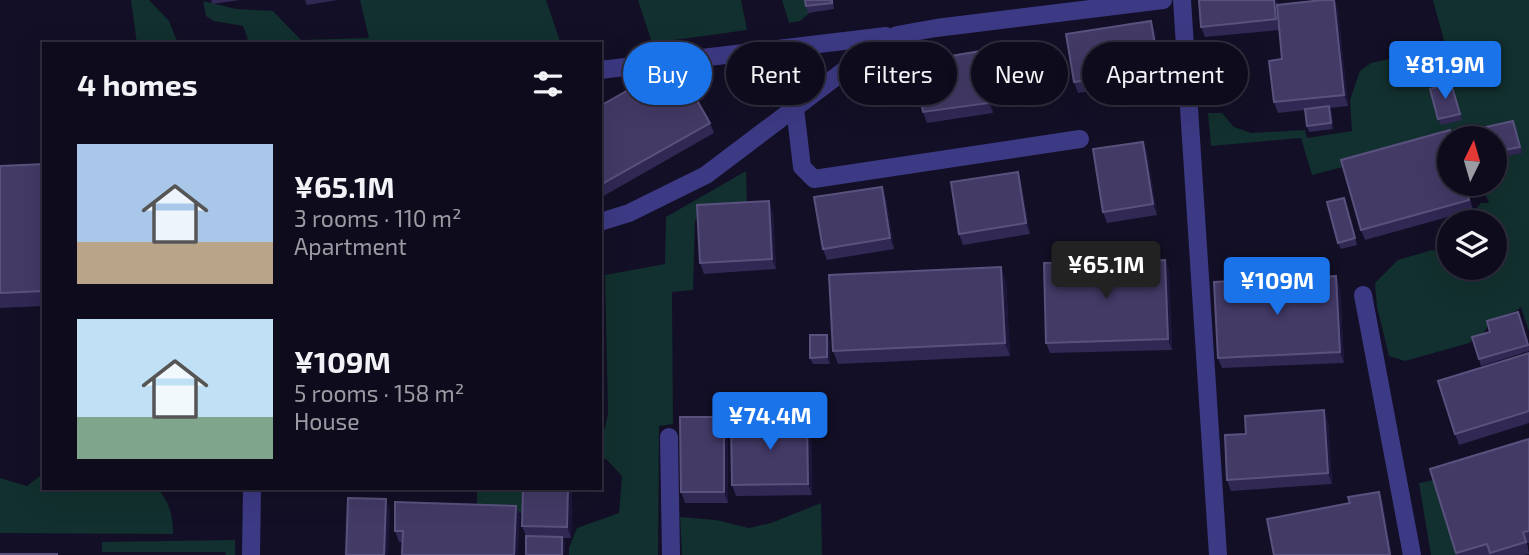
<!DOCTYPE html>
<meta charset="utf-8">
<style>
:root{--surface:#0e0b1c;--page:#171425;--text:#f1f3f6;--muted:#9b9ba3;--line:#2e2b3b;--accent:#1a73e8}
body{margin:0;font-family:"Exo 2",sans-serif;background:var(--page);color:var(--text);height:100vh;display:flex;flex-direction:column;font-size:26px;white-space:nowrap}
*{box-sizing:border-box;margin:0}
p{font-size:23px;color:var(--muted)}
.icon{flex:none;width:38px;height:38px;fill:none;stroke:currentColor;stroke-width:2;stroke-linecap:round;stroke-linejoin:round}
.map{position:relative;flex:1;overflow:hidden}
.details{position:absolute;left:42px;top:42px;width:560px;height:448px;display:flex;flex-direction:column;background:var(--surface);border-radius:0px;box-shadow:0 7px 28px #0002,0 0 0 2px var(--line)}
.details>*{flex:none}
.guide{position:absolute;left:623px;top:42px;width:665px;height:63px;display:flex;gap:14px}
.needle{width:46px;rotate:5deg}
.buttons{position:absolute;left:1437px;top:126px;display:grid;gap:14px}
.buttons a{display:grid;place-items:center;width:70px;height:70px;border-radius:50%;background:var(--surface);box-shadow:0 7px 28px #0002,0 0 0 2px var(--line);font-size:35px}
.price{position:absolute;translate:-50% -60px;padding:0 16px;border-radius:7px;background:var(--accent);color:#fff;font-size:23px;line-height:46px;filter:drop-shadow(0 2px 4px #0008)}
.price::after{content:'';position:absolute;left:50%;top:42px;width:21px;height:16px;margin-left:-10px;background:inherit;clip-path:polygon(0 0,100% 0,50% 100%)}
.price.on{background:#222;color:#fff}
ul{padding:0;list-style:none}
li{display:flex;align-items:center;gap:21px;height:175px;padding:0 35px}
li span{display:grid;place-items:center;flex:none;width:196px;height:140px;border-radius:0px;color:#555}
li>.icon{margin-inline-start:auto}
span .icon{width:84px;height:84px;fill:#fffc;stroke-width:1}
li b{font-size:30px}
h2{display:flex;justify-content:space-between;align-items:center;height:84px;padding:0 35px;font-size:30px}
.pill{padding:0 24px;border-radius:32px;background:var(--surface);box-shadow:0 7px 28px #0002,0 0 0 2px var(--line);font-size:24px;line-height:63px}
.pill.on{background:var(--accent);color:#fff}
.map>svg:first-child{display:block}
</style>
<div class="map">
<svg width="1529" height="555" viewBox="0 0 1529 555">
<rect width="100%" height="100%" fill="#130f26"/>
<g fill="#12302f">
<path d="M131,0H149L169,21L178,44H137Z"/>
<path d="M360,0H546L561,44H237L248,39L243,26L214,21L206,16L203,1L236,9L273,11L301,40L369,38Z"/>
<path d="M638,0H741L747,30L652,43Z"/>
<path d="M782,0H825L800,21L789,23Z"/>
<path d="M1433,0H1529V331L1521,307L1516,311L1492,319L1483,334L1469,343L1405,361L1389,356L1377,307L1375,283L1398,260L1432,250L1449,253V268H1494V222H1464L1481,203H1489L1481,184H1494V138H1462L1460,136L1312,175L1301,138L1211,146L1208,113H1222L1234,127L1251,133L1305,130L1307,138L1352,131L1350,100L1360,71L1371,63L1389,59L1454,77Z"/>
<path d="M746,171L747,205L713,209L695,220L693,290L672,292L673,424L659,426L658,555H569V548L577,528L619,513L622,476L606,459L600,457V429L605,428L608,413L605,275L665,264L666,217Z"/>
<path d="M44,473V488H157C170,502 173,516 173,534L0,533V478L27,486Z"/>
<path d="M1434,480L1457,555H1431L1419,483Z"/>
<path d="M477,488H522V513L477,511Z"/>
<path d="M821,503L822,555H682L680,517L716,520L749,528L771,523Z"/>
<path d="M235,540V555H226L225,552H102V542Z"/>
</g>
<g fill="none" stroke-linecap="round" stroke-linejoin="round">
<g stroke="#3d3a85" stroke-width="18">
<path d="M1182,0L1218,555"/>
<path d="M600,70L886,36"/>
<path d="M795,108L802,167L814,179L1080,139"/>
<path d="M600,222L629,213L706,175L874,48L897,35L936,28L1163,0"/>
<path d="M1363,295L1412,555"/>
<path d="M669,437L671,555"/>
<path d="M251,555L252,488"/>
</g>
</g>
<g fill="#312854">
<path d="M211,0H240L212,4Z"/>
<path d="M305,0H338L307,5Z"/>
<path d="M833,0L834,9L808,13L806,6Z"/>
<path d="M1199,0H1277L1278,5L1334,0L1338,10L1348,106L1330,108L1332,113L1333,129L1309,132L1307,126L1305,110L1278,113L1274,102L1282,59L1279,30L1205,37L1201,27Z"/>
<path d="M1155,32L1165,91L1111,99L1107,89L1078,93L1074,82Z"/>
<path d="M981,51L985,62L993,113L927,123L923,112Z"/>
<path d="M1451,83L1462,120L1441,125L1438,119Z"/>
<path d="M600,106L710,123L714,133L600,198Z"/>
<path d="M1516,127L1522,153L1494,159V138Z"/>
<path d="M1147,152L1157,215L1107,223L1103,212Z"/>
<path d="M44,164V306L0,308V166Z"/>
<path d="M1018,172L1021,183L1030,234L963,245L959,234Z"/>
<path d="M1449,184H1466L1473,210L1365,240L1361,230Z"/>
<path d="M882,187L886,198L894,249L827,260L823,249Z"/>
<path d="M1346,204L1357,245L1341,249L1338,243Z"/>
<path d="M773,212L776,269L704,274L700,263Z"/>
<path d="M1165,260L1169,271L1172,350L1050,353L1046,343Z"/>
<path d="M1006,281L1010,356L838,364L833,351Z"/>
<path d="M1340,287L1344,363L1222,368L1218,358Z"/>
<path d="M600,308L601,358L602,361L604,429H600Z"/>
<path d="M1521,318L1529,347V351L1481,366L1479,359L1490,332Z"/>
<path d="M830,341V364H813L810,358Z"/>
<path d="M1529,353V423L1459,445L1455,434Z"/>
<path d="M724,417L728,428V503H685L681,492Z"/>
<path d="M807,420L811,431L812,495L736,496L732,485Z"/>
<path d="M1328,421L1332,484L1231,491L1227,480L1246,434Z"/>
<path d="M1529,439V543H1527L1529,554L1524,555H1456L1430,469Z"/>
<path d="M572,488L571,538H563L565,543L564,555H526V536L522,526Z"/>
<path d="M516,506L520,517L402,542H399L395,531Z"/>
</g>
<g fill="#1d163a">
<path d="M1274,0H1277L1280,30L1276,19Z"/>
<path d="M1334,0L1338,10L1348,106L1344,95Z"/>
<path d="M1151,21L1155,32L1165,91L1161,81Z"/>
<path d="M981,51L985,62L993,113L989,103Z"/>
<path d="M1329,106L1332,113L1333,129L1331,123Z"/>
<path d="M1143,142L1147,152L1157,215L1153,204Z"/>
<path d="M1018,172L1021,183L1030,234L1026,223Z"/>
<path d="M882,187L886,198L894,249L890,238Z"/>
<path d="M769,201L773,212L776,269L772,259Z"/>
<path d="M600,247L601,249L600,287Z"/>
<path d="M1165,260L1169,271L1172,350L1168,339Z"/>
<path d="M1001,267L1006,281L1010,356L1005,343Z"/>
<path d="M1336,276L1340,287L1344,363L1340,352Z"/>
<path d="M827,335L830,341V364L827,357Z"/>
<path d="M600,357L602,361L604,429L600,418Z"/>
<path d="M1324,410L1328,421L1332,484L1328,473Z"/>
<path d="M724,417L728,428V503L724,492Z"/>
<path d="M807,420L811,431L812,495L808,484Z"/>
<path d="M568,488H572L571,538L567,527Z"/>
<path d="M1379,492L1383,502L1392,555H1390Z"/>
<path d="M386,499L390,510L388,555H384Z"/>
<path d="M516,506L520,517L518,555H514Z"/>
<path d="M562,537L565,543L564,555H562Z"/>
</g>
<g fill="#433a66" stroke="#5a527e" stroke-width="2">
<path d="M805,0H832V3L806,6Z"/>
<path d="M1199,0H1274L1276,19L1201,27Z"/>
<path d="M1323,0H1334L1344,95L1274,102L1269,61L1282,59L1277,5Z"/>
<path d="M1151,21L1161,81L1107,88L1106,77L1074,82L1066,34Z"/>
<path d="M981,51L989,103L923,112L914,62Z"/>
<path d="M676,63L710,123L600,185V106Z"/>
<path d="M1451,83L1460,114L1438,119L1430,89Z"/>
<path d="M1329,106L1331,123L1307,126L1305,109Z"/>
<path d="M1513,121L1520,147L1494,152V138H1484L1482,128Z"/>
<path d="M1450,130L1453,138H1449V184H1465L1469,200L1361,230L1341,160Z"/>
<path d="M1143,142L1153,204L1103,212L1093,149Z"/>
<path d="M44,164V291L0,293V166Z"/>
<path d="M1018,172L1026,223L959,234L951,182Z"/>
<path d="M882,187L890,238L823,249L814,197Z"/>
<path d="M1344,198L1355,238L1338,243L1327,202Z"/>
<path d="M769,201L772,259L700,263L697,205Z"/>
<path d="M1165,260L1168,339L1046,343L1044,263Z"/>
<path d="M1001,267L1005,343L833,351L829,275Z"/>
<path d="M1336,276L1340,352L1218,358L1214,282Z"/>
<path d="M1518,312L1528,345L1479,359L1472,337L1490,332L1487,321Z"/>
<path d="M810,335H827V357L810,358Z"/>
<path d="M1529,353V411L1455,434L1438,381Z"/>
<path d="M1324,410L1328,473L1227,480L1225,435L1246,434L1245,416Z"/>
<path d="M680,417H724V492H681Z"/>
<path d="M807,420L808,484L732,485L731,421Z"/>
<path d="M1529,439V531L1523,532L1526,542L1490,553L1487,544L1456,553L1430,469Z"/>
<path d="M523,488H568L567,527L522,526Z"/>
<path d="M1379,492L1390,555H1274L1267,519L1350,503L1348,497Z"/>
<path d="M348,498L386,499L384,555H346Z"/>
<path d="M395,502L516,506L514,555H402L403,531H395Z"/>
<path d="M526,536L562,537V555H526Z"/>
<rect x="0" y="554" width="57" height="1"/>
</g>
</svg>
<div class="buttons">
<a><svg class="needle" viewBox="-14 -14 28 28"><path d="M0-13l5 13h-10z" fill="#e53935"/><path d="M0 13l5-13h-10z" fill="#9b9ba3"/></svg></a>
<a><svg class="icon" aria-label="layers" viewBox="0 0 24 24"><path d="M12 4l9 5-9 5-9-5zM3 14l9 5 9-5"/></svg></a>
</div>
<b class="price" style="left:1445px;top:101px">¥81.9M</b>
<b class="price on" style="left:1106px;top:301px">¥65.1M</b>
<b class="price" style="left:1277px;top:317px">¥109M</b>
<b class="price" style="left:770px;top:452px">¥74.4M</b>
<div class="guide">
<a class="pill on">Buy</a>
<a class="pill">Rent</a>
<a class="pill">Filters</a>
<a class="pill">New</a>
<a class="pill">Apartment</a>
</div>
<section class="details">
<h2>4 homes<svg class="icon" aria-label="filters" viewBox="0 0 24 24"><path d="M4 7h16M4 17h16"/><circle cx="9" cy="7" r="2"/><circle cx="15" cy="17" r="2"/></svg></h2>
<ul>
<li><span style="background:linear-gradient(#a9c7e8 70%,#b9a48a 0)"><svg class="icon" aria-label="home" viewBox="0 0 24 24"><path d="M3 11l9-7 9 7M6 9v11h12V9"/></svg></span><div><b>¥65.1M</b><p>3 rooms · 110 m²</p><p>Apartment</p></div></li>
<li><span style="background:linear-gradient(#bfe0f5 70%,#7fa58c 0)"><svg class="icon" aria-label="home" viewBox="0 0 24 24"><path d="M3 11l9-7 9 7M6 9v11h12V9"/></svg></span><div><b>¥109M</b><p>5 rooms · 158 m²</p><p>House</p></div></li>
</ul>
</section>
</div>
